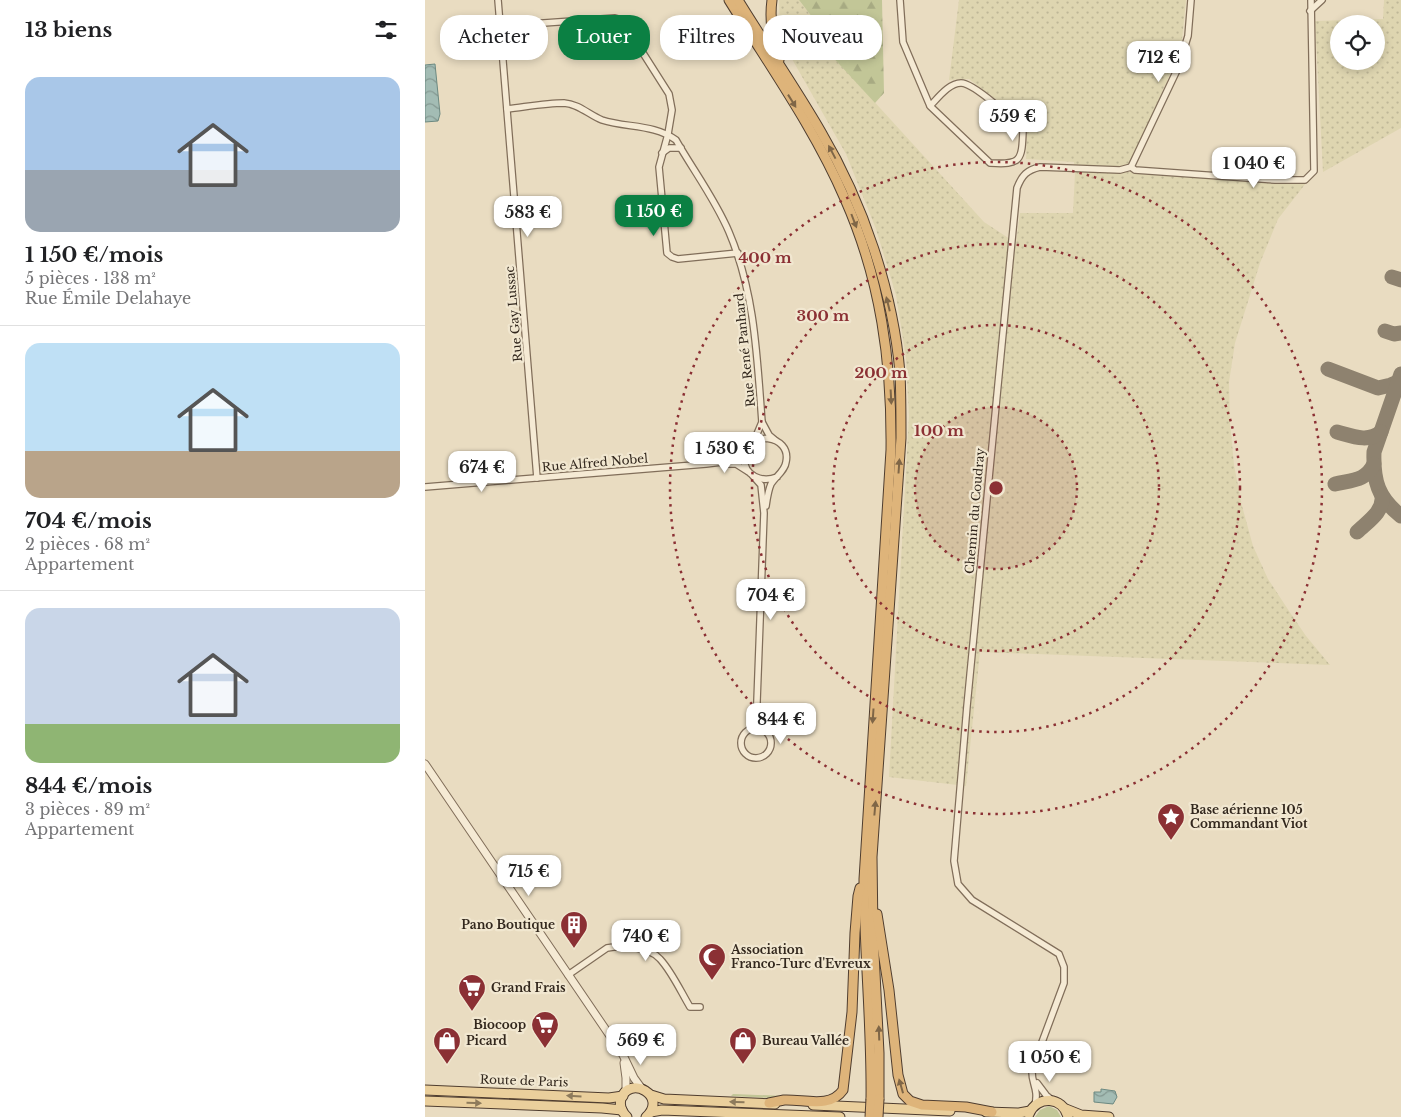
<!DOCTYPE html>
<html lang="fr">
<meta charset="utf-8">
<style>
:root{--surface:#fff;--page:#f2f2f2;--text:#202124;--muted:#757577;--line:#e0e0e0;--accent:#0b8043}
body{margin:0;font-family:"Libre Baskerville",serif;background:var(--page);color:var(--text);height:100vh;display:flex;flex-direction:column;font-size:19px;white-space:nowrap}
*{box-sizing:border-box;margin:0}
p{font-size:16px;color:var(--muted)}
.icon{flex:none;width:28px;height:28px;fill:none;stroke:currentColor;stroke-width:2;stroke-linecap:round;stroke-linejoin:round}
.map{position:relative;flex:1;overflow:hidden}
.details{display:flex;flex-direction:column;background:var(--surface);width:425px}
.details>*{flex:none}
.hud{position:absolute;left:15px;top:15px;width:475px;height:45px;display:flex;gap:10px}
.controls{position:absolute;left:905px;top:15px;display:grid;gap:10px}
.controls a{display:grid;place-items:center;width:55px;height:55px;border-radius:50%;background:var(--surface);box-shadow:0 2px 8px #0003;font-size:25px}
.price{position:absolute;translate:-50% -42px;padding:0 11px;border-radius:10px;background:#fff;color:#222;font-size:16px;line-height:32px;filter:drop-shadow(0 1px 2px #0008)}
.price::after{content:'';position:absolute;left:50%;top:30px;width:15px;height:11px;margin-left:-8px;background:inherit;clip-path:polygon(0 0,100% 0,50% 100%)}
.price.current{background:var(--accent);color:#fff}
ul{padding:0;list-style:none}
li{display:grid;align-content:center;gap:10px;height:265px;padding:0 25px}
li+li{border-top:1px solid var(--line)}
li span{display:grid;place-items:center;height:155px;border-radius:15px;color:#555}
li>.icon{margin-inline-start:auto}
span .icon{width:90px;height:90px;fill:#fffc;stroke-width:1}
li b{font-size:21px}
h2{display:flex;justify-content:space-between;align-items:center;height:60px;padding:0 25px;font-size:21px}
.tag{padding:0 18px;border-radius:20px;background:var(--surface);box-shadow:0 2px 8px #0003;font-size:18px;line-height:45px}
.tag.current{background:var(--accent);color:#fff}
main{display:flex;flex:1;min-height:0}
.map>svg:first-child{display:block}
</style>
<main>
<section class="details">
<h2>13 biens<svg class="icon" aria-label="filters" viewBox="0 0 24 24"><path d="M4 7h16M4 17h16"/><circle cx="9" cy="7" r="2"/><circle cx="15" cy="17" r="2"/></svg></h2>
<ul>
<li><span style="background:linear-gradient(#a9c7e8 60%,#9aa5b1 0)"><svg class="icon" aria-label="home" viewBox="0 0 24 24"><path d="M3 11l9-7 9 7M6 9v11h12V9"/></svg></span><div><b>1 150 €/mois</b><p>5 pièces · 138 m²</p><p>Rue Émile Delahaye</p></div></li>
<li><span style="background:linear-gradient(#bfe0f5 70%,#b9a48a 0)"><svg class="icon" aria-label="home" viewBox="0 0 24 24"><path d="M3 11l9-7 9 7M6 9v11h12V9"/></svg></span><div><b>704 €/mois</b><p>2 pièces · 68 m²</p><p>Appartement</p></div></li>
<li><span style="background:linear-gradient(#c9d6e8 75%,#8fb573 0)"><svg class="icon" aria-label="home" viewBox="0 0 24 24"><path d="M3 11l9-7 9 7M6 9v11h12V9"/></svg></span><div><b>844 €/mois</b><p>3 pièces · 89 m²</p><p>Appartement</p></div></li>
</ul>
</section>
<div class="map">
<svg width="976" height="1117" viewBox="0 0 976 1117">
<defs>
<pattern id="farmland-dots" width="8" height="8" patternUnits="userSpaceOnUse" patternTransform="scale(1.25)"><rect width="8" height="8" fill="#ded5b0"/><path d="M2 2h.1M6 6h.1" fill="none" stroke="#bfb797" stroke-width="1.8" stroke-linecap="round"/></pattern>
<pattern id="forest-firs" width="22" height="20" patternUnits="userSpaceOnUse" patternTransform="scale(1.25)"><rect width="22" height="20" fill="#c2c697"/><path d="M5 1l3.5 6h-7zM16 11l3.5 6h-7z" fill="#a7aa82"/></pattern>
<pattern id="water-waves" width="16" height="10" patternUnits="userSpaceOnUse" patternTransform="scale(1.25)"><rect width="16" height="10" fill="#a3bcb4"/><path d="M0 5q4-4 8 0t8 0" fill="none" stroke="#859992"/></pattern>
</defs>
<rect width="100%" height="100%" fill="#e9dcc1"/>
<g fill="url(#farmland-dots)" fill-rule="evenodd">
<path d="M354,0H374L397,30L393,40L559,222L591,243L595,213H648L650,173L649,162L601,159L602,129L594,117L544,79L524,80L534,0H761L756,49L702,172L881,183L853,219L835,263L810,343L804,382L805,422L809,465L817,506L828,546L843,579L864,611L881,636L905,665L555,652L541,786L464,777L484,416L481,358L471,295L451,229L421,154L363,52L355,28Z"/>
<path d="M959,0H976V128L898,172L890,21L958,19ZM914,24H951V61H914Z"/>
</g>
<g fill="#c2c697">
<path d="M308,1094L361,1096L365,1099L306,1096Z"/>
<path d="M624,1106L632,1110L636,1117H610L615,1110Z"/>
</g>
<path fill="url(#forest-firs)" d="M374,0H457L459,93L450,103L392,40L397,30Z"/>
<g fill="url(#water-waves)" stroke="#6c8981">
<path d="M10,64L15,114L13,121L0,122V65Z"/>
<path d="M676,1089L690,1091L692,1097L688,1104L669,1102V1092H676Z"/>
</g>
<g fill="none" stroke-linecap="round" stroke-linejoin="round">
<g stroke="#8e826f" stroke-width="15">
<path d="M967,277L976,280"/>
<path d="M960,331L969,334L976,333"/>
<path d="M903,369L953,388L966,385L973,382"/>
<path d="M976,374L949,452C948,481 953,498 976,516"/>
<path d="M912,432C927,436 943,443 956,432"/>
<path d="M910,484C927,480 941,481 949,464"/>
<path d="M932,532C942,522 959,512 957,496"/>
</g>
<defs>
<g id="minor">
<path d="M73,0L112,478"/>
<path d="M475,0L478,42L505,106L565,163C596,165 597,161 598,130C589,120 549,83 536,83C524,83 513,98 505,106"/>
<path d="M885,11L897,0"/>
<path d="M75,26L190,18L197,20L244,94L247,110L243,134L234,167L242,253L247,257L253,259L313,253"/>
<path d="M82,109C100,107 121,103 139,103C154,104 164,115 177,120C202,128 229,124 251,140C268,170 290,199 304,232C330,293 332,357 337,422L344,435L350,440"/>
<path d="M237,153L244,148H256"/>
<path d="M706,167L710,170L850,180H880L889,171L886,0"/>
<path d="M329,441L337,422"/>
<path d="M300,464H311L322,471"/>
<path d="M328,476L336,485L339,513L331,728"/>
<path d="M0,487L281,464L305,461L319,455"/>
<path d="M341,506C342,499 343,491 346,484C351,476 360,471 361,462C367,434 321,429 319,458C319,476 337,483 352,477"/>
<circle cx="331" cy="743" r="15"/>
<path d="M143,975L182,948C197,945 225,947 235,959C247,972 256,992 265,1007H275"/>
<path d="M612,1083L621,1095L627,1100"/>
<path d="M610,1105C614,1088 606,1084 607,1069L639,983V967L634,954L547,900L533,884L529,861L542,706L592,188C597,175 602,170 615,167L695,170L706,167L753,68L763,36L766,0"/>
</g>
<g id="tertiary">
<path d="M0,764L198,1055L209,1078L217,1089"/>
<path d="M199,1063L201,1078V1092"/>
</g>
<g id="primary">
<path d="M0,1090L184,1098L198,1096"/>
<path d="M226,1095L239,1099L350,1104"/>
<path d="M0,1101L177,1108L197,1110"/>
<path d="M388,1105L525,1111"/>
<path d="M641,1109L656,1115L684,1117"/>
<path d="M226,1112L237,1110L415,1117"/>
<path d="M561,1112L594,1113L605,1111"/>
<path d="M604,1114C612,1095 638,1096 643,1117"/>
<path d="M202,1117C197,1112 194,1106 196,1099C204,1074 244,1096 221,1117"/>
</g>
<g id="trunk">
<path d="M304,0C344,65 390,129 420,199C456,280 467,363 466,450L439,879C439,952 447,1025 446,1099"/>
<path d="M313,0C340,44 370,87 396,132C438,203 468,291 475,373C476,395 476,416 476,438L447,857L448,933L454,1053V1099"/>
<path d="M347,0C344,21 348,40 354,60"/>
<path d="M452,914L464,990L473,1075L478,1094L485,1101L497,1105L541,1107L567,1112"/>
<path d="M344,1103C349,1102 354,1101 359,1100C379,1099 405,1109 418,1090L427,1012L430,933L433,896L435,888"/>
</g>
</defs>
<use href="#minor" stroke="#816e5a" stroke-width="8"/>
<use href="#tertiary" stroke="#816e5a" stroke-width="9"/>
<use href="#primary" stroke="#4f3d2f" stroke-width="11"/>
<use href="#trunk" stroke="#4f3d2f" stroke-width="11"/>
<use href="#minor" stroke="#f5ead4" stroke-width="5.5"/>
<use href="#tertiary" stroke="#f5ead4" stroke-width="7"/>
<use href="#primary" stroke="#eacf9c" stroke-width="9"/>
<use href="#trunk" stroke="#deb47a" stroke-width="9"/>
<defs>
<g id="trunk-bridge">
<path d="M445,1117L446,1099"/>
<path d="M453,1117L454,1099"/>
</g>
</defs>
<use href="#trunk-bridge" stroke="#4f3d2f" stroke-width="11" stroke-linecap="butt"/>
<use href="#trunk-bridge" stroke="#deb47a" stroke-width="9"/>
</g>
<defs><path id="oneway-solid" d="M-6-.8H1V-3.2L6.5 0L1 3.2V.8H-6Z" transform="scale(1.25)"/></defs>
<g fill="#7f6647">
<use href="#oneway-solid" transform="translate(367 101) rotate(58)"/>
<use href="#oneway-solid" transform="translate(407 152) rotate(-118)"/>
<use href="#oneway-solid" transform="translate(429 221) rotate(69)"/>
<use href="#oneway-solid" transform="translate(463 304) rotate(-104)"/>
<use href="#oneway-solid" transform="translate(466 397) rotate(87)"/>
<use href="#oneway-solid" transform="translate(474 466) rotate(-86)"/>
<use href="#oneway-solid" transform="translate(448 716) rotate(94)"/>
<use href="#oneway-solid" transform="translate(450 808) rotate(-85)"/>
<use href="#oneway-solid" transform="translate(454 1033) rotate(-92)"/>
<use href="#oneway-solid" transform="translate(476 1086) rotate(-106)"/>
</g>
<g fill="#8e7b5c">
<use href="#oneway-solid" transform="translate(149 1096) rotate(-177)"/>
<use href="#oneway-solid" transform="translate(312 1102) rotate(-178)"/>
<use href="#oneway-solid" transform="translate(49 1103) rotate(2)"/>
</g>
<circle cx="571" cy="488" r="81" fill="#8b3034" fill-opacity=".12"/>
<g fill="none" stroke="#8b3034" stroke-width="2.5" stroke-dasharray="2.5 5">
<circle cx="571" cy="488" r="81"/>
<circle cx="571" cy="488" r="163"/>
<circle cx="571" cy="488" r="244"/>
<circle cx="571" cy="488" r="326"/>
</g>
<defs>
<symbol id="sight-pin" viewBox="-11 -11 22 30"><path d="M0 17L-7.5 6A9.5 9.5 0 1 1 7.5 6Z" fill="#8b3034" stroke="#f1e7d0"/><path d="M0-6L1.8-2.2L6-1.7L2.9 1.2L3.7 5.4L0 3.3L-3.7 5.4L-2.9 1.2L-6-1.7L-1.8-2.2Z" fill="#fff"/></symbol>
<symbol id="building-pin" viewBox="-11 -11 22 30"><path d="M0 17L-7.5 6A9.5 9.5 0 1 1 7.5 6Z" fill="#8b3034" stroke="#f1e7d0"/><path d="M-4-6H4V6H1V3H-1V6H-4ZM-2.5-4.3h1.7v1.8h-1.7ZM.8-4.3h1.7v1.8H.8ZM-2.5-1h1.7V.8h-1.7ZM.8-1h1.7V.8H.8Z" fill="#fff"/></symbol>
<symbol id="mosque-pin" viewBox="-11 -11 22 30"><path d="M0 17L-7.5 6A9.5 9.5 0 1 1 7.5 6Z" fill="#8b3034" stroke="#f1e7d0"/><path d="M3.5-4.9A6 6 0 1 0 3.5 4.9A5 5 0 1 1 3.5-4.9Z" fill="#fff"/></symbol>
<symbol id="supermarket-pin" viewBox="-11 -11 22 30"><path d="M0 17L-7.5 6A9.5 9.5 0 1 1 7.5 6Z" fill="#8b3034" stroke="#f1e7d0"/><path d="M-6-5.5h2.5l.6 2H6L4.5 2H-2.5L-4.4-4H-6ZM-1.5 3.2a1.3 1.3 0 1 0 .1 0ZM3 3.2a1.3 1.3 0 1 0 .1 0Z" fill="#fff"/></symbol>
<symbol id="shop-pin" viewBox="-11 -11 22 30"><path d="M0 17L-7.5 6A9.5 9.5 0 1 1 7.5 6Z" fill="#8b3034" stroke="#f1e7d0"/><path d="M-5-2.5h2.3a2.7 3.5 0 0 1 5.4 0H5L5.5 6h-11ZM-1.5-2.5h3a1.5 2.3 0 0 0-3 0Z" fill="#fff"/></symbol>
</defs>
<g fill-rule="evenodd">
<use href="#sight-pin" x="730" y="801" width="32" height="43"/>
<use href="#building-pin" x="133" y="909" width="32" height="43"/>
<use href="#mosque-pin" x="271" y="941" width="32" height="43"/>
<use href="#supermarket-pin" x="31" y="972" width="32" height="43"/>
<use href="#supermarket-pin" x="104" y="1009" width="32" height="43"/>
<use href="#shop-pin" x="6" y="1025" width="32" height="43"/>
<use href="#shop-pin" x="302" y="1025" width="32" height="43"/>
</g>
<g text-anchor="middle" stroke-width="4.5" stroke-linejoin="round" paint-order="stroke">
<g font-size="12" fill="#32271d" stroke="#f1e7d0">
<text transform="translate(89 314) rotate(-95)" y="4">Rue Gay Lussac</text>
<text transform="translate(320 350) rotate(-96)" y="4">Rue René Panhard</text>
<text transform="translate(170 463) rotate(-5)" y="4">Rue Alfred Nobel</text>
<text transform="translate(550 511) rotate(-85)" y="4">Chemin du Coudray</text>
<text transform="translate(99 1081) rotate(2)" y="4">Route de Paris</text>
</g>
<g font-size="12" font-weight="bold" fill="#32271d" stroke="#f1e7d0" text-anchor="start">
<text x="765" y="814">Base aérienne 105<tspan x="765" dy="14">Commandant Viot</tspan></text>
<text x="130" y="929" text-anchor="end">Pano Boutique</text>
<text x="306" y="954">Association<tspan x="306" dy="14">Franco-Turc d'Evreux</tspan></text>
<text x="66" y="992">Grand Frais</text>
<text x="101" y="1029" text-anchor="end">Biocoop</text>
<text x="41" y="1045">Picard</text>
<text x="337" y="1045">Bureau Vallée</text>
</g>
</g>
<circle cx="571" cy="488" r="8" fill="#8b3034" stroke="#f1e7d0" stroke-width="2.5"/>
<g font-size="15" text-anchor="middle" font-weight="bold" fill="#8b3034" stroke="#f1e7d0" stroke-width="4.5" stroke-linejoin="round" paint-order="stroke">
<text x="340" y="263">400 m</text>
<text x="398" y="321">300 m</text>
<text x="456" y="378">200 m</text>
<text x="514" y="436">100 m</text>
</g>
</svg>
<div class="controls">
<a><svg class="icon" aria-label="locate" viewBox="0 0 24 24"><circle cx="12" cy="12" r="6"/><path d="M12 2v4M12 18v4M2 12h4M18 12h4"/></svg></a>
</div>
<b class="price" style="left:734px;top:83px">712 €</b>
<b class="price" style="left:588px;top:142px">559 €</b>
<b class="price" style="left:829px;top:189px">1 040 €</b>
<b class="price current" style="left:229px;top:237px">1 150 €</b>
<b class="price" style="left:103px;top:238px">583 €</b>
<b class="price" style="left:300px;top:474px">1 530 €</b>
<b class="price" style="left:57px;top:493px">674 €</b>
<b class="price" style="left:346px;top:621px">704 €</b>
<b class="price" style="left:356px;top:745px">844 €</b>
<b class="price" style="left:104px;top:897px">715 €</b>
<b class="price" style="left:221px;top:962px">740 €</b>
<b class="price" style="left:216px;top:1066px">569 €</b>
<b class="price" style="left:625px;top:1083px">1 050 €</b>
<div class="hud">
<a class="tag">Acheter</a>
<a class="tag current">Louer</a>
<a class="tag">Filtres</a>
<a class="tag">Nouveau</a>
</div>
</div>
</main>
